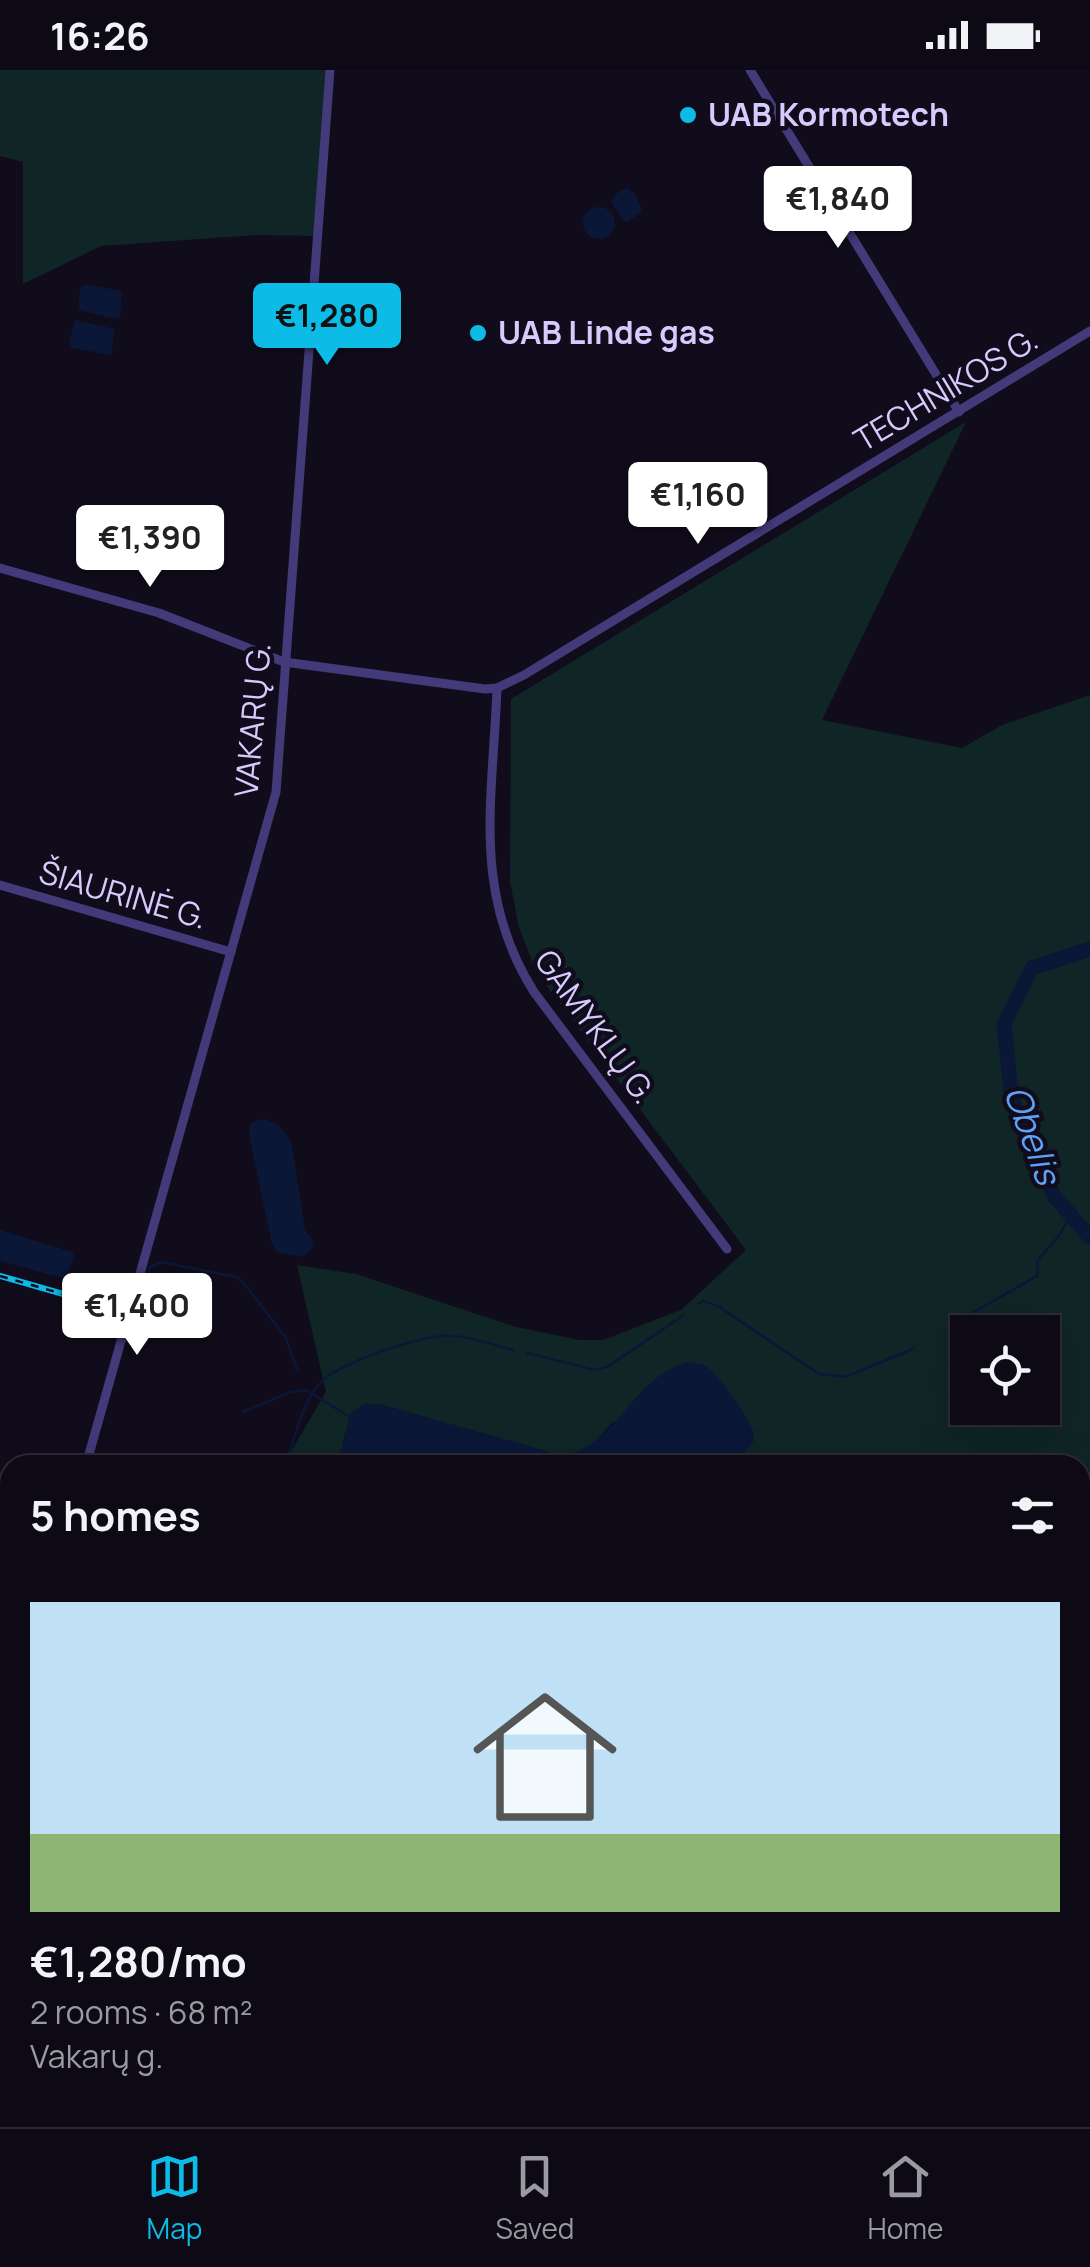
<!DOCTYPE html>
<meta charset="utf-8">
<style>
:root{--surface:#0d0915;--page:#16121e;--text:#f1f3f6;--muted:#9a9aa0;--line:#2d2a34;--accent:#0cbce7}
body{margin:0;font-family:Manrope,sans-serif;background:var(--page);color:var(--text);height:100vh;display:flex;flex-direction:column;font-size:38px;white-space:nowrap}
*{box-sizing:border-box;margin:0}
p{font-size:32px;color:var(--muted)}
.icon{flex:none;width:55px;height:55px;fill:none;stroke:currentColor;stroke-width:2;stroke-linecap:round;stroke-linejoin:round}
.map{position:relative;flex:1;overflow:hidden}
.panel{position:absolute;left:0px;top:1385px;width:1090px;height:672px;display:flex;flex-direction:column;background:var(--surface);border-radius:30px 30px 0 0;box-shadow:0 10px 40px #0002,0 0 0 2px var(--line)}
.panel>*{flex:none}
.controls{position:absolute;left:950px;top:1245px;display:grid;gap:20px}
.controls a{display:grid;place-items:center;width:110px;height:110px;border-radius:0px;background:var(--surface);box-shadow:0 10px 40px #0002,0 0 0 2px var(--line);font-size:50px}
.price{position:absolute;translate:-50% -85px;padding:0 22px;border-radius:10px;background:#fff;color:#222;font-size:32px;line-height:65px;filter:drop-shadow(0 2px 5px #0008)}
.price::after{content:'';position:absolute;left:50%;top:60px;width:30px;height:22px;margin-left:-15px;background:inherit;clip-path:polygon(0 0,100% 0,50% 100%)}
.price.active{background:var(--accent);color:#111}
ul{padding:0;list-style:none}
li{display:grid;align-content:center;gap:20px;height:530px;padding:0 30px}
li+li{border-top:2px solid var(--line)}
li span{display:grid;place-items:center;height:310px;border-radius:0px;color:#555}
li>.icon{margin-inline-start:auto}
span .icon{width:180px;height:180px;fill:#fffc;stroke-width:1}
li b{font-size:42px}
h2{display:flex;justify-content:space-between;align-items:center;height:120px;padding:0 30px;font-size:42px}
.status{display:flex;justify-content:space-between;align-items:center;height:70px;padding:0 50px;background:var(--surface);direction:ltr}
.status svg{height:28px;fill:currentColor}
.dock{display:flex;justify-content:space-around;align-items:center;height:140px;border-top:2px solid var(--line);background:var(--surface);font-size:28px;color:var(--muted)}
.dock a{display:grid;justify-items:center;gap:5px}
.dock .active{color:var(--accent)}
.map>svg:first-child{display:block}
</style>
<div class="status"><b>16:26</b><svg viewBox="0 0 49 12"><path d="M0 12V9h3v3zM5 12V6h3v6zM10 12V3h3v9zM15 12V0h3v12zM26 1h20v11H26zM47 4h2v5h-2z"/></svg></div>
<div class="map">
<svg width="1090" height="2057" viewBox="0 0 1090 2057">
<rect width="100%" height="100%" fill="#110c1c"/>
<g fill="#102526" fill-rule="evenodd">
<path d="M0,0H330L317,166L256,165L101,176L23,214V92L0,86Z"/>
<path d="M966,352L822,650L962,678L1002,655L1090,625V2057H607L599,2048H1080V1395H728L754,1370L613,1352C594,1373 586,1386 556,1384L379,1334H365L351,1343L337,1395H283L326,1322L297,1195L356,1204L516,1257L580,1270H603L681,1240L746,1180L537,903L519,858L510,812L511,629ZM968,1262H1042V1338H968Z"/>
</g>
<g fill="#0b1737">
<path d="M627,118L636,125L642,141L628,152L624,151L611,132L618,122Z"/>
<circle cx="599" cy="153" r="16"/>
<path d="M85,214L122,221L120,247L112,248L78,240L80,219Z"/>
<path d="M75,250L115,259L111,285L72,278L69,272Z"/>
<path d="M263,1049C279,1054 286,1059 292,1075L305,1160L314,1172L310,1182L303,1187L277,1182L272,1174L249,1065L250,1053Z"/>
<path d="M0,1160L72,1182L74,1186L66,1209L0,1191Z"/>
<path d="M688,1292C692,1293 700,1293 704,1295C716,1301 755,1353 754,1366C753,1379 737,1387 728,1395H337L351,1343L365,1334H379L556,1384C612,1388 631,1305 688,1292Z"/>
</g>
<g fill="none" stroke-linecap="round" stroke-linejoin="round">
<g stroke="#0b1737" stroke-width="2.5">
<path d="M698,1234L703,1231L718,1236L819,1304L845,1307L913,1279"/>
<path d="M972,1243L1037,1206L1038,1190L1058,1167L1071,1145"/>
<path d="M134,1249L150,1197L162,1192L236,1207L243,1212L286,1268L297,1299"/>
<path d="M527,1283L595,1300L607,1297L684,1245"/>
<path d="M243,1342L290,1322L306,1320L350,1347"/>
<path d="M285,1395C295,1369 302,1330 323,1310C342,1292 426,1263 453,1266C473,1267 494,1275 513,1280"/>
<path d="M0,2026L10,2029"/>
<path d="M69,2048L100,2057"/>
<path d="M830,2057L832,2048"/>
</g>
<g stroke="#0b1737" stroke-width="15">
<path d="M1090,879L1032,898L1004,954L1012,1029L1054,1126L1090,1167"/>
<path d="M1080,1549L1090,1541"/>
<path d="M1080,1899L1090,1933"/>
</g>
<g stroke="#423a79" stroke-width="9">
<path d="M750,0L959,342"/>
<path d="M0,498L159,543L284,592L485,619L497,618L524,605L1090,261"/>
<path d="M497,618C493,729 471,822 534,922L727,1179"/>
<path d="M0,815L231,882"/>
<path d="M86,1395L276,722L330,0"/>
<path d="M0,1464L10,1466"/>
<path d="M0,1706L10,1669"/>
</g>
<g stroke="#7867f7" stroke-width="11">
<path d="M0,2014L10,2017"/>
<path d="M108,2048L136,2057"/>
</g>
<defs>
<g id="rail">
<path d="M0,1206L105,1236"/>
<path d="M0,1487L10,1490"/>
<path d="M0,1700L10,1703"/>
<path d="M0,1733L10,1736"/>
<path d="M552,2048L561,2057"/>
</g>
</defs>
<use href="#rail" stroke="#0cbce7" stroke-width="6"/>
<use href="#rail" stroke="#110c1c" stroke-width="2.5" stroke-dasharray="8" stroke-linecap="butt"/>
</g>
<g fill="#0cbce7" stroke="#110c1c" stroke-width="4">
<circle cx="688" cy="45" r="10"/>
<circle cx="478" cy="263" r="10"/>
</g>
<g text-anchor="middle" stroke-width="9" stroke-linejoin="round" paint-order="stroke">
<g font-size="32" font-weight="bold" fill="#d5cbfc" stroke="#110c1c" text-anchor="start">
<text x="708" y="56">UAB Kormotech</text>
<text x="498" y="274">UAB Linde gas</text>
</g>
<g font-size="32" fill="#d5cbfc" stroke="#110c1c">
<text transform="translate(946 320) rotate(-31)" y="11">TECHNIKOS G.</text>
<text transform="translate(253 650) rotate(-85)" y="11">VAKARŲ G.</text>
<text transform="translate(123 825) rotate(16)" y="11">ŠIAURINĖ G.</text>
<text transform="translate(595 957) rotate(54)" y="11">GAMYKLŲ G.</text>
</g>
<g font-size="35" font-style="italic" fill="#5ea2f7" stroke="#110c1c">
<text transform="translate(1032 1065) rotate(70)" y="12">Obelis</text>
</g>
</g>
</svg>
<div class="controls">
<a><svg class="icon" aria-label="locate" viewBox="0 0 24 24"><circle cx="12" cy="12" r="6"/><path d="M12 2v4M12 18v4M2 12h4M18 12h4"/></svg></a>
</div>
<b class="price" style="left:838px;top:181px">€1,840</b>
<b class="price active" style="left:327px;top:298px">€1,280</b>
<b class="price" style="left:698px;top:477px">€1,160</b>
<b class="price" style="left:150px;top:520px">€1,390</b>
<b class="price" style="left:137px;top:1288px">€1,400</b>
<section class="panel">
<h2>5 homes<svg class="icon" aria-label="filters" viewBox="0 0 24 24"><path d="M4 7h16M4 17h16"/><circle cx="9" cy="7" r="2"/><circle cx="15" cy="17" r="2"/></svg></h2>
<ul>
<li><span style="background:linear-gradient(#bfe0f5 75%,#8fb573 0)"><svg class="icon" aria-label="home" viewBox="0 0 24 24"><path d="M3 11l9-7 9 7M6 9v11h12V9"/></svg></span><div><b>€1,280/mo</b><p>2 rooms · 68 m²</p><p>Vakarų g.</p></div></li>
</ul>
</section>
</div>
<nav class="dock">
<a class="active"><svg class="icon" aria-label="map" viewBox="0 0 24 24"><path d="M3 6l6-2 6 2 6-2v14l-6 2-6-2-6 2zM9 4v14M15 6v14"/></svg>Map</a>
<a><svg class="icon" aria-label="saved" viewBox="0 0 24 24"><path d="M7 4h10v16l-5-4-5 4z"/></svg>Saved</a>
<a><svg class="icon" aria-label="home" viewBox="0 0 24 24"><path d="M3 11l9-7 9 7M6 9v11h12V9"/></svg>Home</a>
</nav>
